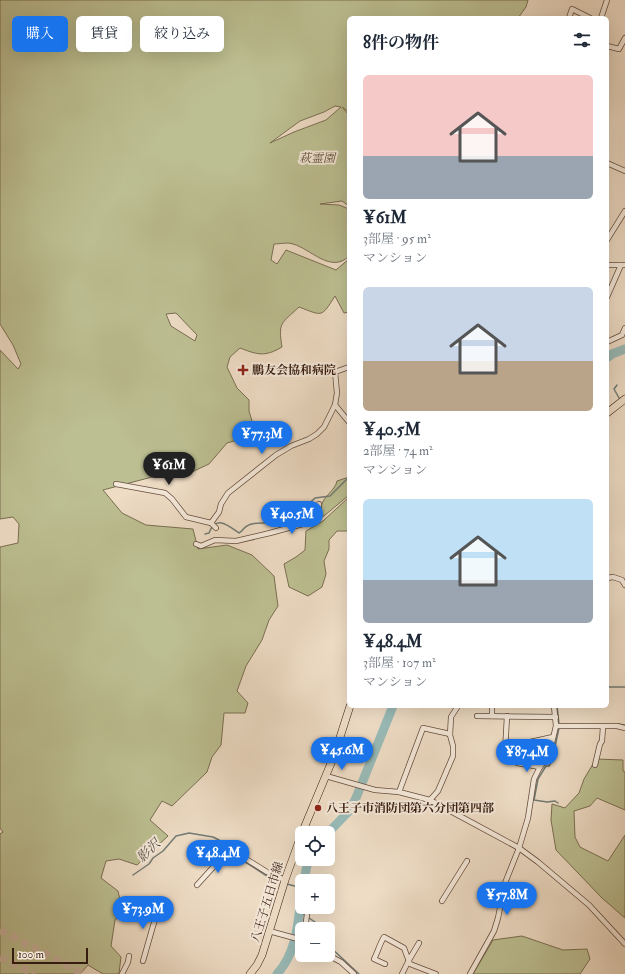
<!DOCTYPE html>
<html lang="ja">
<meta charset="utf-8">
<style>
:root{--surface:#fff;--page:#f2f2f3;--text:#1f2937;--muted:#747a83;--accent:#1a73e8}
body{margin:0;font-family:"IM FELL Double Pica","Noto Serif JP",serif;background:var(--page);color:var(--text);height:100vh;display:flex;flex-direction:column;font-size:15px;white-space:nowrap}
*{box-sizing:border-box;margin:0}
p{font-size:13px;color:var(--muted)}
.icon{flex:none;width:22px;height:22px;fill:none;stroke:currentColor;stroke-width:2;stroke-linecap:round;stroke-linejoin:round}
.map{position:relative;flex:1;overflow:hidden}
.panel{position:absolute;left:347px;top:16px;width:262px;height:692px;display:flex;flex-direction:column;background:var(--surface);border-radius:6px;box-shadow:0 4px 16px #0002}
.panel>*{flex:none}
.guide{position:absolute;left:12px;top:16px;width:275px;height:36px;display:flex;gap:8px}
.fabs{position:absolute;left:295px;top:826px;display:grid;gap:8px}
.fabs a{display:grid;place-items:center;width:40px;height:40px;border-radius:6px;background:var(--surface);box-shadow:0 4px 16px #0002;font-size:20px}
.scale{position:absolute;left:12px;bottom:10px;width:76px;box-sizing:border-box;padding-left:4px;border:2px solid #371c10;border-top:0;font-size:11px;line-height:14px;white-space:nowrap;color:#371c10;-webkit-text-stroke:3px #f4e8d9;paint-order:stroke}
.price{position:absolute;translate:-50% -34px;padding:0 9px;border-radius:14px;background:var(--accent);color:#fff;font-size:13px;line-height:26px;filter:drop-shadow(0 1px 2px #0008)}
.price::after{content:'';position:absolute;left:50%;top:24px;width:12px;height:9px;margin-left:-6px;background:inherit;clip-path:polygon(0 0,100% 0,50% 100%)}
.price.active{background:#222;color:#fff}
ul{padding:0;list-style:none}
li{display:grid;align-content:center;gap:8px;height:212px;padding:0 16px}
li span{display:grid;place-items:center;height:124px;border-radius:6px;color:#555}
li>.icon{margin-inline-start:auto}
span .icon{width:72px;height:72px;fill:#fffc;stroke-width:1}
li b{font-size:17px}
h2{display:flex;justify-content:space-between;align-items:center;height:48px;padding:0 16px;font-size:17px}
.chip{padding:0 14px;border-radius:6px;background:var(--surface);box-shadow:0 4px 16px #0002;font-size:14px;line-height:36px}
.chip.active{background:var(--accent);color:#fff}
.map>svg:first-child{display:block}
</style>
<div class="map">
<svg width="625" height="974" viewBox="0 0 625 974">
<rect width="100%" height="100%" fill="#eedcc5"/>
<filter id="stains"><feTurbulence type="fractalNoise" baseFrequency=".005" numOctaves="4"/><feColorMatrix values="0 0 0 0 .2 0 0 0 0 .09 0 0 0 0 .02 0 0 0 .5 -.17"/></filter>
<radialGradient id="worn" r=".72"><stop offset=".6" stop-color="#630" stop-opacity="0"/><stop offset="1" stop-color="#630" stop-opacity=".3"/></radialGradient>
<g fill="#bcbf92" stroke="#7a6e51" fill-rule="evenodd">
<path d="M0,0H528L526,7L518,18H349V112L342,107L349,115V206L342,201L320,204L339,205L349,209V256C331,274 311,249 293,244C288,242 280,244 274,244L271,260L277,264L286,250L336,270L349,259V312L344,313L335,296C321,318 323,316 299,307C281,324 278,322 282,347C265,357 258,355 240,348L230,357L227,367L237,388L249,400V411L254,428L241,439L227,443L209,464L181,477H152L103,490L122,513L146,525L193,529L198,549L227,545L252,555L274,576L278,606L269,620L262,640L246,666L237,691L248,703L245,713H224L221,745L212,757L207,772L172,806L162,801L150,820L168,836L137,865L119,859L106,861L101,878L118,891L123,913L115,920L111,946L121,957L119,973L117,974H103L88,965L80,974H0V834L3,832L0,828V547L18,543L19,524L13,517L0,519V350L18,369L21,364L13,345L0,324ZM335,106L341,107L326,120L294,132L270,143L300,121L324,112ZM176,313L197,335L195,341L171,326L166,314Z"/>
<path d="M349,477V495L324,516L320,517C320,514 320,510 321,507C323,496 335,491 337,481Z"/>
<path d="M349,497V531H337L329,540V549L324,561L326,574L322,587L308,596L289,587L284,564L296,557L305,550L306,531L323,521Z"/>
<path d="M596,759L623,760V771L625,772V810L597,798L590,806L574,811L575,837L580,847L608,861L625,835V918L602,898L556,850L551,820L552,804L565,808L579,793L584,779Z"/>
<path d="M522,936L563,950L587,949L590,959L580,974H473L493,940Z"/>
</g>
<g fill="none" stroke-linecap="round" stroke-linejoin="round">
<g stroke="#727b75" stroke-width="1.5">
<path d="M617,385L614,389L619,398"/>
<path d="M205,534L209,533C216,514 229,526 239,533C243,531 243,528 247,526C252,522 261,523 267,523L275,513L279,511H282L295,513L303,509L315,498L330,496L349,477"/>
<path d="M607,687H625"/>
<path d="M557,706L559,724"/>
<path d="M617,724L625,725"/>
<path d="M558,803L555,801L547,802L534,800L538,779L546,766H549L552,761L559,728"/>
<path d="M231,853L267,876L281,882"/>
<path d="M133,875L149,864L153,858L163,851L176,836L189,833L213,837L219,840L230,849"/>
<path d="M287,884L302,888"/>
<path d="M299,911L304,915"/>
<path d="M309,918L315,922L319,929"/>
<path d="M328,945L359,974"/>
</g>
<g stroke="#99bbb8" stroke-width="9">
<path d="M607,358L612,354L625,349"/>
<path d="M328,833L349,811L356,798L393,706"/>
<path d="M304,881L307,865L311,859"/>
<path d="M277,974C298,951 298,920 302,890"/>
</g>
<g stroke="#c9b6a1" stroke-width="8" stroke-dasharray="8 4" stroke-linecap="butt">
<path d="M0,930L84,974"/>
<path d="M0,957L35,974"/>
</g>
<defs>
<g id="minor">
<path d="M569,18L572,9L590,18"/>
<path d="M601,18L607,0"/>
<path d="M607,46L619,49L625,38"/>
<path d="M607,163L625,171"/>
<path d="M607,240L625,211"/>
<path d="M607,265H625"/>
<path d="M607,297L621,265"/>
<path d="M607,342L622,335L625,328"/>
<path d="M335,405L349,422"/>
<path d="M116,484L165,493L172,499L186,517L211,523L216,528"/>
<path d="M211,523L219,512L221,504L228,493L276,455L291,446L309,439L317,434L324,427L335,405L337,393L335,372L349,367"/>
<path d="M196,544L201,546L215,540L236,541L270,533L317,520L319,504"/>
<path d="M607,578L613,577L622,580L625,585"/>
<path d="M492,706V716"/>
<path d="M477,716L556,717"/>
<path d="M556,726H617L625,728"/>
<path d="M530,742L553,737"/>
<path d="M505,752L507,716"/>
<path d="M517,763L540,767"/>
<path d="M595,765L600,744L602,741L603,727"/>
<path d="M326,776L375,790L399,792L430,800L519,848L538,862L589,905L625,944"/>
<path d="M399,792L423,728L450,734"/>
<path d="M430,800L438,791L453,756V746L450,735L451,717L458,706"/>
<path d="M197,885L227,852L233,851L267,872L285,880"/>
<path d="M442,901L467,861"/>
<path d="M305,929L308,907"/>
<path d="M269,931L302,940"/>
<path d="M328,955L341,962L354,974"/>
<path d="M143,961L153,926L160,905"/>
<path d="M385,964L374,959C378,952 379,945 384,937L404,948L410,964L436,974"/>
<path d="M122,974L128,962L129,956"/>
<path d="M402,974L409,960L419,943"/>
<path d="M470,974L494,931L498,918L505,883L519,848L528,818L534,779L540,767L549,755L556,726L554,706"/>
</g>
<g id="primary">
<path d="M607,413L625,399"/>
<path d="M302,833L334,756L350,706"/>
<path d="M250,974L257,965L262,955L285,880L302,833"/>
</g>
</defs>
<use href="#minor" stroke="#654c3d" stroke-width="6"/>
<use href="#primary" stroke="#371c10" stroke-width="8"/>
<use href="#minor" stroke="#f4e8d9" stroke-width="4.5"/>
<use href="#primary" stroke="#eedcc5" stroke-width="7"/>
</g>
<g fill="#8f2418" stroke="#f4e8d9" stroke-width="1.5">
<path d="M241 364h4v4h4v4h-4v4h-4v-4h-4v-4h4z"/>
<circle cx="318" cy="808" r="4"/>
</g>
<g text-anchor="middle" stroke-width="4" stroke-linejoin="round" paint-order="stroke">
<g font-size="12" font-style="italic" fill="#5f4d37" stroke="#f4e8d9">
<text x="317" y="162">萩霊園</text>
</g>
<g font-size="12" font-weight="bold" fill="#371c10" stroke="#f4e8d9" text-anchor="start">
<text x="252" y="374">鵬友会協和病院</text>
<text x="326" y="812">八王子市消防団第六分団第四部</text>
</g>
<g font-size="12" fill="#371c10" stroke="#f4e8d9">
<text transform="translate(267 902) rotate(-73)" y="4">八王子五日市線</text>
</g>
<g font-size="13" font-style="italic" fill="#544c42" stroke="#f4e8d9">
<text transform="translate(148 850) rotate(-44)" y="5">影沢</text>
</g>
</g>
<rect width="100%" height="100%" filter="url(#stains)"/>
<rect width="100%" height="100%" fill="url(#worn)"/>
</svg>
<div class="fabs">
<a><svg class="icon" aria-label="locate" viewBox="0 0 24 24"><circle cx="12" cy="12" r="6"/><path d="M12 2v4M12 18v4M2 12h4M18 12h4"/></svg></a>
<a>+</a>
<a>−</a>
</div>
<div class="scale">100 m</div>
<b class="price" style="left:262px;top:455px">¥77.3M</b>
<b class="price active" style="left:169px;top:486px">¥61M</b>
<b class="price" style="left:292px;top:535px">¥40.5M</b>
<b class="price" style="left:342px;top:771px">¥45.6M</b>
<b class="price" style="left:527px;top:773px">¥87.4M</b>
<b class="price" style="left:218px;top:874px">¥48.4M</b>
<b class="price" style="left:507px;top:916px">¥57.8M</b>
<b class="price" style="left:143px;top:930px">¥73.9M</b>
<div class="guide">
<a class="chip active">購入</a>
<a class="chip">賃貸</a>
<a class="chip">絞り込み</a>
</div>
<section class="panel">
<h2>8件の物件<svg class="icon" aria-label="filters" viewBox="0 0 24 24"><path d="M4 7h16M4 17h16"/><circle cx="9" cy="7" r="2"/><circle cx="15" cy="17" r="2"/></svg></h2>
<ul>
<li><span style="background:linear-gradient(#f6c9c9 65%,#9aa5b1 0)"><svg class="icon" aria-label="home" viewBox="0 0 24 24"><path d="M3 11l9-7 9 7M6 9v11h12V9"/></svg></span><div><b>¥61M</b><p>3部屋 · 95 m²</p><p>マンション</p></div></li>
<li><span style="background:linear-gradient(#c9d6e8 60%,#b9a48a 0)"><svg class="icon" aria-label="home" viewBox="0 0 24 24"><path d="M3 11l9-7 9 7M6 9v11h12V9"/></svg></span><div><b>¥40.5M</b><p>2部屋 · 74 m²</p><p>マンション</p></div></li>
<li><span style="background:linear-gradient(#bfe0f5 65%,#9aa5b1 0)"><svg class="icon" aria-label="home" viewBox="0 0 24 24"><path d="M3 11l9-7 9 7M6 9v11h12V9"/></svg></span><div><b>¥48.4M</b><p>3部屋 · 107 m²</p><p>マンション</p></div></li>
</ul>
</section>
</div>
